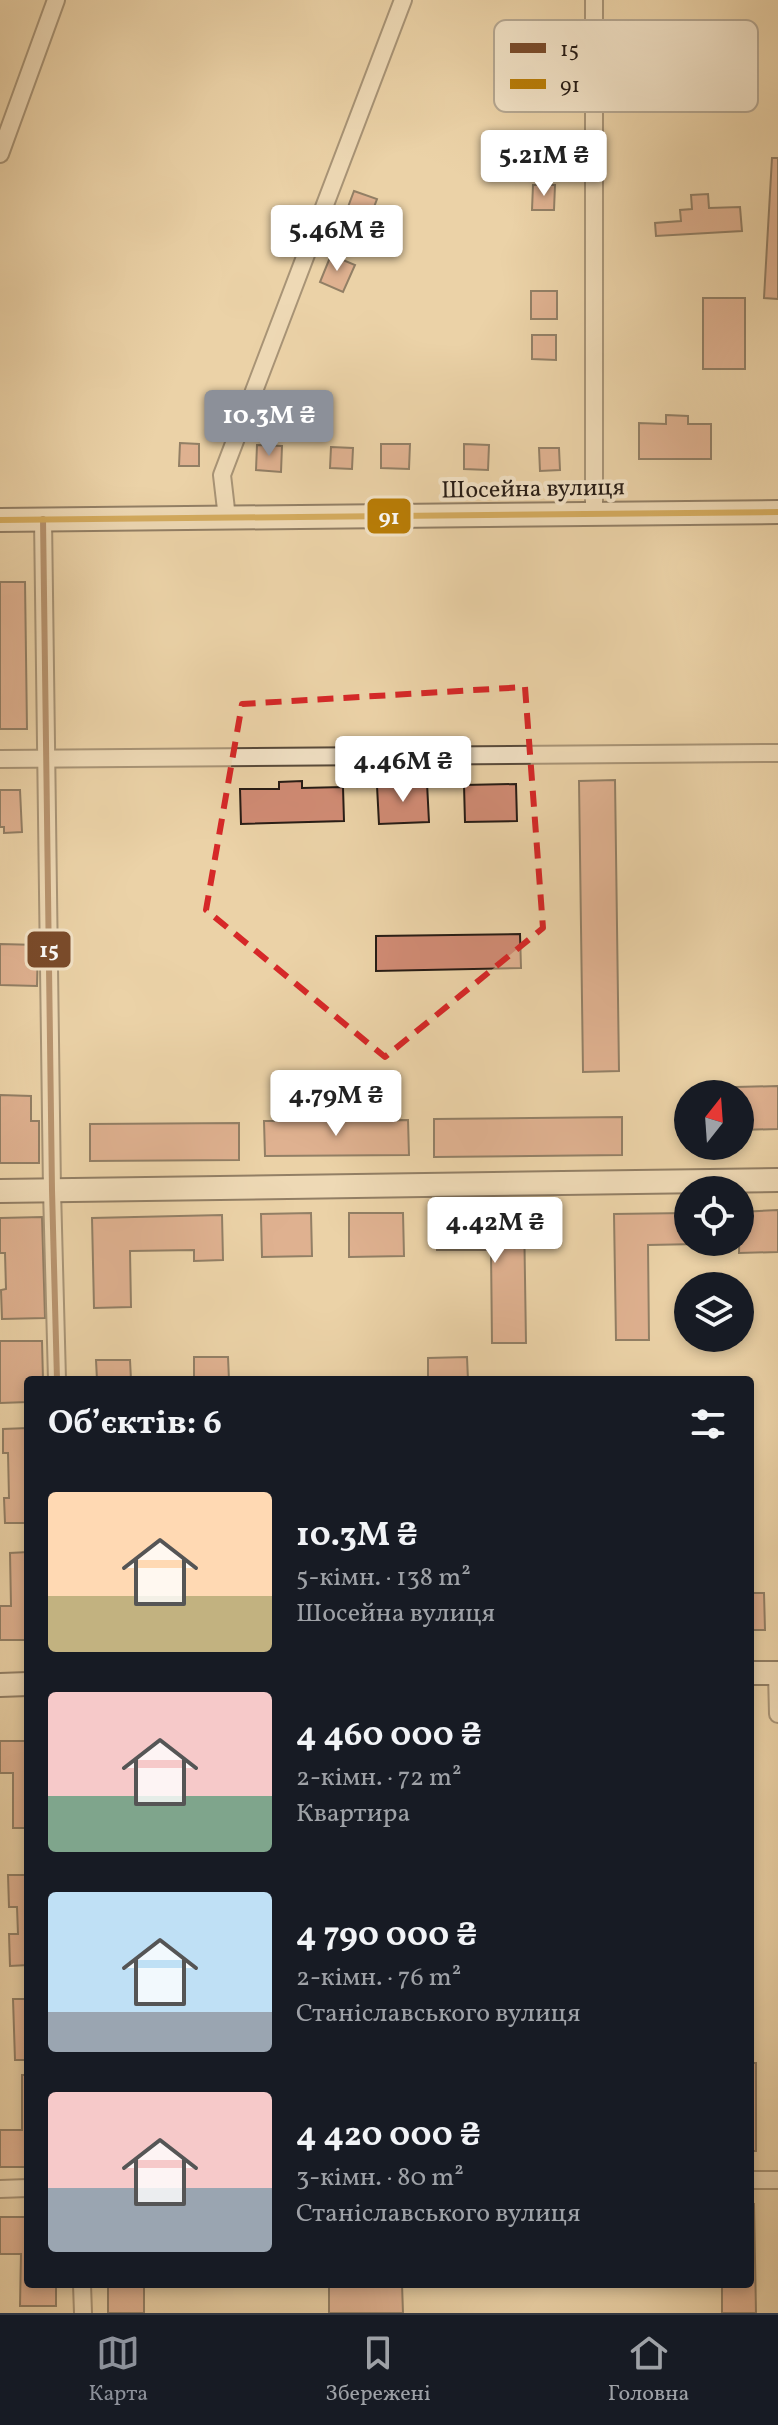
<!DOCTYPE html>
<html lang="uk">
<meta charset="utf-8">
<style>
:root{--surface:#171b24;--page:#242831;--text:#f1f3f6;--muted:#9ea1a6;--line:#363941;--accent:#8c9099}
body{margin:0;font-family:Vollkorn,serif;background:var(--page);color:var(--text);height:100vh;display:flex;flex-direction:column;font-size:30px;white-space:nowrap}
*{box-sizing:border-box;margin:0}
p{font-size:26px;color:var(--muted)}
.icon{flex:none;width:44px;height:44px;fill:none;stroke:currentColor;stroke-width:2;stroke-linecap:round;stroke-linejoin:round}
.map{position:relative;flex:1;overflow:hidden}
.drawer{position:absolute;left:24px;top:1376px;width:730px;height:912px;display:flex;flex-direction:column;background:var(--surface);border-radius:8px;box-shadow:0 4px 12px #0003}
.drawer>*{flex:none}
.needle{width:52px;rotate:17deg}
.tools{position:absolute;left:674px;top:1080px;display:grid;gap:16px}
.tools a{display:grid;place-items:center;width:80px;height:80px;border-radius:50%;background:var(--surface);box-shadow:0 4px 12px #0003;font-size:40px}
.price{position:absolute;translate:-50% -68px;padding:0 18px;border-radius:8px;background:#fff;color:#222;font-size:26px;line-height:52px;filter:drop-shadow(0 2px 4px #0008)}
.price::after{content:'';position:absolute;left:50%;top:48px;width:24px;height:18px;margin-left:-12px;background:inherit;clip-path:polygon(0 0,100% 0,50% 100%)}
.price.selected{background:var(--accent);color:#fff}
ul{padding:0;list-style:none}
li{display:flex;align-items:center;gap:24px;height:200px;padding:0 24px}
li span{display:grid;place-items:center;flex:none;width:224px;height:160px;border-radius:8px;color:#555}
li>.icon{margin-inline-start:auto}
span .icon{width:96px;height:96px;fill:#fffc;stroke-width:1}
li b{font-size:34px}
h2{display:flex;justify-content:space-between;align-items:center;height:96px;padding:0 24px;font-size:34px}
.tab-bar{display:flex;justify-content:space-around;align-items:center;height:112px;border-top:2px solid var(--line);background:var(--surface);font-size:22px;color:var(--muted)}
.tab-bar a{display:grid;justify-items:center;gap:4px}
.tab-bar .selected{color:var(--accent)}
.map>svg:first-child{display:block}
</style>
<div class="map">
<svg width="778" height="2313" viewBox="0 0 778 2313">
<rect width="100%" height="100%" fill="#ebd2a7"/>
<filter id="stains"><feTurbulence type="fractalNoise" baseFrequency=".0025" numOctaves="4"/><feColorMatrix values="0 0 0 0 .2 0 0 0 0 .09 0 0 0 0 .02 0 0 0 .5 -.17"/></filter>
<radialGradient id="worn" r=".72"><stop offset=".6" stop-color="#630" stop-opacity="0"/><stop offset="1" stop-color="#630" stop-opacity=".3"/></radialGradient>
<g fill="#d08b74" stroke="#271c15" stroke-width="2">
<path d="M772,158H778V299L764,298Z"/>
<path d="M533,185H555L554,210H532Z"/>
<path d="M354,191L377,199L368,223L345,215Z"/>
<path d="M708,194L709,208L740,207L742,231L656,236L655,223L681,221L680,210L692,209L691,195Z"/>
<path d="M331,255L355,265L343,292L320,282Z"/>
<rect x="531" y="291" width="26" height="28"/>
<rect x="703" y="298" width="42" height="71"/>
<path d="M532,335H556V360L532,359Z"/>
<path d="M666,415L688,416V424H711V459H639V423L666,424Z"/>
<path d="M180,443L199,444V466H179Z"/>
<path d="M381,444H410L409,469L381,468Z"/>
<path d="M464,444L489,445L488,470L464,469Z"/>
<path d="M257,445L282,446L281,472L256,470Z"/>
<path d="M331,447L353,448L352,469L330,468Z"/>
<path d="M539,448H559L560,470L540,471Z"/>
<path d="M0,582H25L27,729H0Z"/>
<path d="M615,780L619,1071L583,1072L579,781Z"/>
<path d="M302,781V788L343,787L344,821L241,824L240,789H279V782Z"/>
<path d="M427,783L429,822L379,824L377,786Z"/>
<path d="M516,784L517,821L465,822L464,785Z"/>
<path d="M0,790H20L22,832L4,833V827H0Z"/>
<path d="M520,934L521,968L376,971V936Z"/>
<path d="M0,944L38,945L37,986L0,985Z"/>
<path d="M778,1086V1129L740,1130V1094H698V1088Z"/>
<path d="M0,1095L31,1096V1121H39V1163H0Z"/>
<path d="M622,1117V1155L434,1157V1119Z"/>
<path d="M408,1120L409,1155L265,1156L264,1121Z"/>
<path d="M239,1123V1160L90,1161V1124Z"/>
<path d="M778,1210V1252L739,1253L740,1212Z"/>
<path d="M311,1213L312,1256L262,1257L261,1214Z"/>
<path d="M349,1213H403L404,1256L349,1257Z"/>
<path d="M688,1213V1242H698V1244L648,1245L649,1340H616L614,1214Z"/>
<path d="M524,1214L526,1343H492L491,1250H437L436,1215Z"/>
<path d="M222,1215L223,1260L194,1261V1250L130,1251L131,1307L94,1308L92,1218Z"/>
<path d="M42,1217L45,1318L2,1319L1,1290L6,1289L5,1253H0V1218Z"/>
<path d="M0,1341H42L43,1380H28V1402L0,1403Z"/>
<path d="M194,1357H228L229,1380H194Z"/>
<path d="M467,1357L468,1380H428V1358Z"/>
<path d="M96,1360H130L131,1380H97Z"/>
<path d="M28,1428V1523H5L4,1498H9L8,1453H3V1429Z"/>
<path d="M28,1552V1640H0V1606H11L10,1553Z"/>
<path d="M750,1593H764L765,1630H750Z"/>
<path d="M0,1741H28V1828H13V1773H0Z"/>
<path d="M750,1860L753,1912H750Z"/>
<path d="M8,1875H28V1965L10,1966L9,1934H18L17,1907H9Z"/>
<path d="M13,1999H28V2060H15Z"/>
<rect x="750" y="2063" width="6" height="88"/>
<path d="M22,2075H28V2167H0V2130H22Z"/>
<path d="M750,2204H754L756,2313H722V2284H750Z"/>
<path d="M0,2217H28V2284H56V2306H20L21,2254H0Z"/>
<rect x="108" y="2284" width="36" height="29"/>
<path d="M329,2284H402L403,2313H329Z"/>
</g>
<g fill="none" stroke-linecap="round" stroke-linejoin="round">
<defs>
<g id="street">
<path d="M594,0V514"/>
<path d="M0,154L56,0"/>
<path d="M227,518L222,475L403,0"/>
<path d="M43,519L52,1190L57,1380"/>
<path d="M0,759L778,753"/>
<path d="M777,1673L778,1714"/>
<path d="M750,2180H778"/>
<path d="M0,2189L28,2188"/>
<path d="M82,2284L83,2313"/>
</g>
<g id="secondary">
<path d="M0,520L778,512"/>
<path d="M0,1191L778,1180"/>
<path d="M750,1673H778"/>
<path d="M0,1685L28,1684"/>
</g>
</defs>
<use href="#street" stroke="#584a3a" stroke-width="20"/>
<use href="#secondary" stroke="#271c15" stroke-width="26"/>
<use href="#street" stroke="#f2e2c6" stroke-width="16"/>
<use href="#secondary" stroke="#f2e2c6" stroke-width="22"/>
<defs>
<path id="bus-1" d="M43,519L52,1190L57,1380"/>
<path id="bus-2" d="M0,520L778,512"/>
</defs>
<use href="#bus-1" stroke="#f2e2c6" stroke-width="12"/>
<use href="#bus-2" stroke="#f2e2c6" stroke-width="12"/>
<use href="#bus-1" stroke="#7a4b2a" stroke-width="6"/>
<use href="#bus-2" stroke="#b97d06" stroke-width="6"/>
</g>
<path d="M0 0H778V2313H0ZM525,687L543,928L385,1057L206,910L242,704Z" fill="#ebd2a7" fill-opacity=".55" fill-rule="evenodd"/>
<path fill="none" stroke="#d62828" stroke-width="6" stroke-dasharray="16 10" stroke-linejoin="round" d="M525,687L543,928L385,1057L206,910L242,704Z"/>
<g text-anchor="middle" stroke-width="8" stroke-linejoin="round" paint-order="stroke">
<g font-size="24" fill="#271c15" stroke="#f2e2c6">
<text transform="translate(533 488) rotate(-1)" y="8">Шосейна вулиця</text>
</g>
</g>
<rect x="494" y="20" width="264" height="92" rx="12" fill="#f2e2c6" stroke="#b5a791" stroke-width="2"/>
<rect x="510" y="43" width="36" height="10" fill="#7a4b2a"/>
<rect x="510" y="79" width="36" height="10" fill="#b97d06"/>
<g font-size="22" fill="#271c15">
<text x="560" y="56">15</text>
<text x="560" y="92">91</text>
</g>
<g stroke="#f2e2c6" stroke-width="3">
<rect x="366" y="497" width="46" height="38" rx="8" fill="#b97d06"/>
<rect x="26" y="930" width="46" height="39" rx="8" fill="#7a4b2a"/>
</g>
<g font-size="22" text-anchor="middle" font-weight="bold" fill="#fff">
<text x="389" y="524">91</text>
<text x="49" y="957">15</text>
</g>
<rect width="100%" height="100%" filter="url(#stains)"/>
<rect width="100%" height="100%" fill="url(#worn)"/>
</svg>
<div class="tools">
<a><svg class="needle" viewBox="-14 -14 28 28"><path d="M0-13l5 13h-10z" fill="#e53935"/><path d="M0 13l5-13h-10z" fill="#9ea1a6"/></svg></a>
<a><svg class="icon" aria-label="locate" viewBox="0 0 24 24"><circle cx="12" cy="12" r="6"/><path d="M12 2v4M12 18v4M2 12h4M18 12h4"/></svg></a>
<a><svg class="icon" aria-label="layers" viewBox="0 0 24 24"><path d="M12 4l9 5-9 5-9-5zM3 14l9 5 9-5"/></svg></a>
</div>
<b class="price" style="left:544px;top:198px">5.21M ₴</b>
<b class="price" style="left:337px;top:273px">5.46M ₴</b>
<b class="price selected" style="left:269px;top:458px">10.3M ₴</b>
<b class="price" style="left:403px;top:804px">4.46M ₴</b>
<b class="price" style="left:336px;top:1138px">4.79M ₴</b>
<b class="price" style="left:495px;top:1265px">4.42M ₴</b>
<section class="drawer">
<h2>Об’єктів: 6<svg class="icon" aria-label="filters" viewBox="0 0 24 24"><path d="M4 7h16M4 17h16"/><circle cx="9" cy="7" r="2"/><circle cx="15" cy="17" r="2"/></svg></h2>
<ul>
<li><span style="background:linear-gradient(#ffd9b3 65%,#c2b280 0)"><svg class="icon" aria-label="home" viewBox="0 0 24 24"><path d="M3 11l9-7 9 7M6 9v11h12V9"/></svg></span><div><b>10.3M ₴</b><p>5-кімн. · 138 m²</p><p>Шосейна вулиця</p></div></li>
<li><span style="background:linear-gradient(#f6c9c9 65%,#7fa58c 0)"><svg class="icon" aria-label="home" viewBox="0 0 24 24"><path d="M3 11l9-7 9 7M6 9v11h12V9"/></svg></span><div><b>4 460 000 ₴</b><p>2-кімн. · 72 m²</p><p>Квартира</p></div></li>
<li><span style="background:linear-gradient(#bfe0f5 75%,#9aa5b1 0)"><svg class="icon" aria-label="home" viewBox="0 0 24 24"><path d="M3 11l9-7 9 7M6 9v11h12V9"/></svg></span><div><b>4 790 000 ₴</b><p>2-кімн. · 76 m²</p><p>Станіславського вулиця</p></div></li>
<li><span style="background:linear-gradient(#f6c9c9 60%,#9aa5b1 0)"><svg class="icon" aria-label="home" viewBox="0 0 24 24"><path d="M3 11l9-7 9 7M6 9v11h12V9"/></svg></span><div><b>4 420 000 ₴</b><p>3-кімн. · 80 m²</p><p>Станіславського вулиця</p></div></li>
</ul>
</section>
</div>
<nav class="tab-bar">
<a class="selected"><svg class="icon" aria-label="map" viewBox="0 0 24 24"><path d="M3 6l6-2 6 2 6-2v14l-6 2-6-2-6 2zM9 4v14M15 6v14"/></svg>Карта</a>
<a><svg class="icon" aria-label="saved" viewBox="0 0 24 24"><path d="M7 4h10v16l-5-4-5 4z"/></svg>Збережені</a>
<a><svg class="icon" aria-label="home" viewBox="0 0 24 24"><path d="M3 11l9-7 9 7M6 9v11h12V9"/></svg>Головна</a>
</nav>
